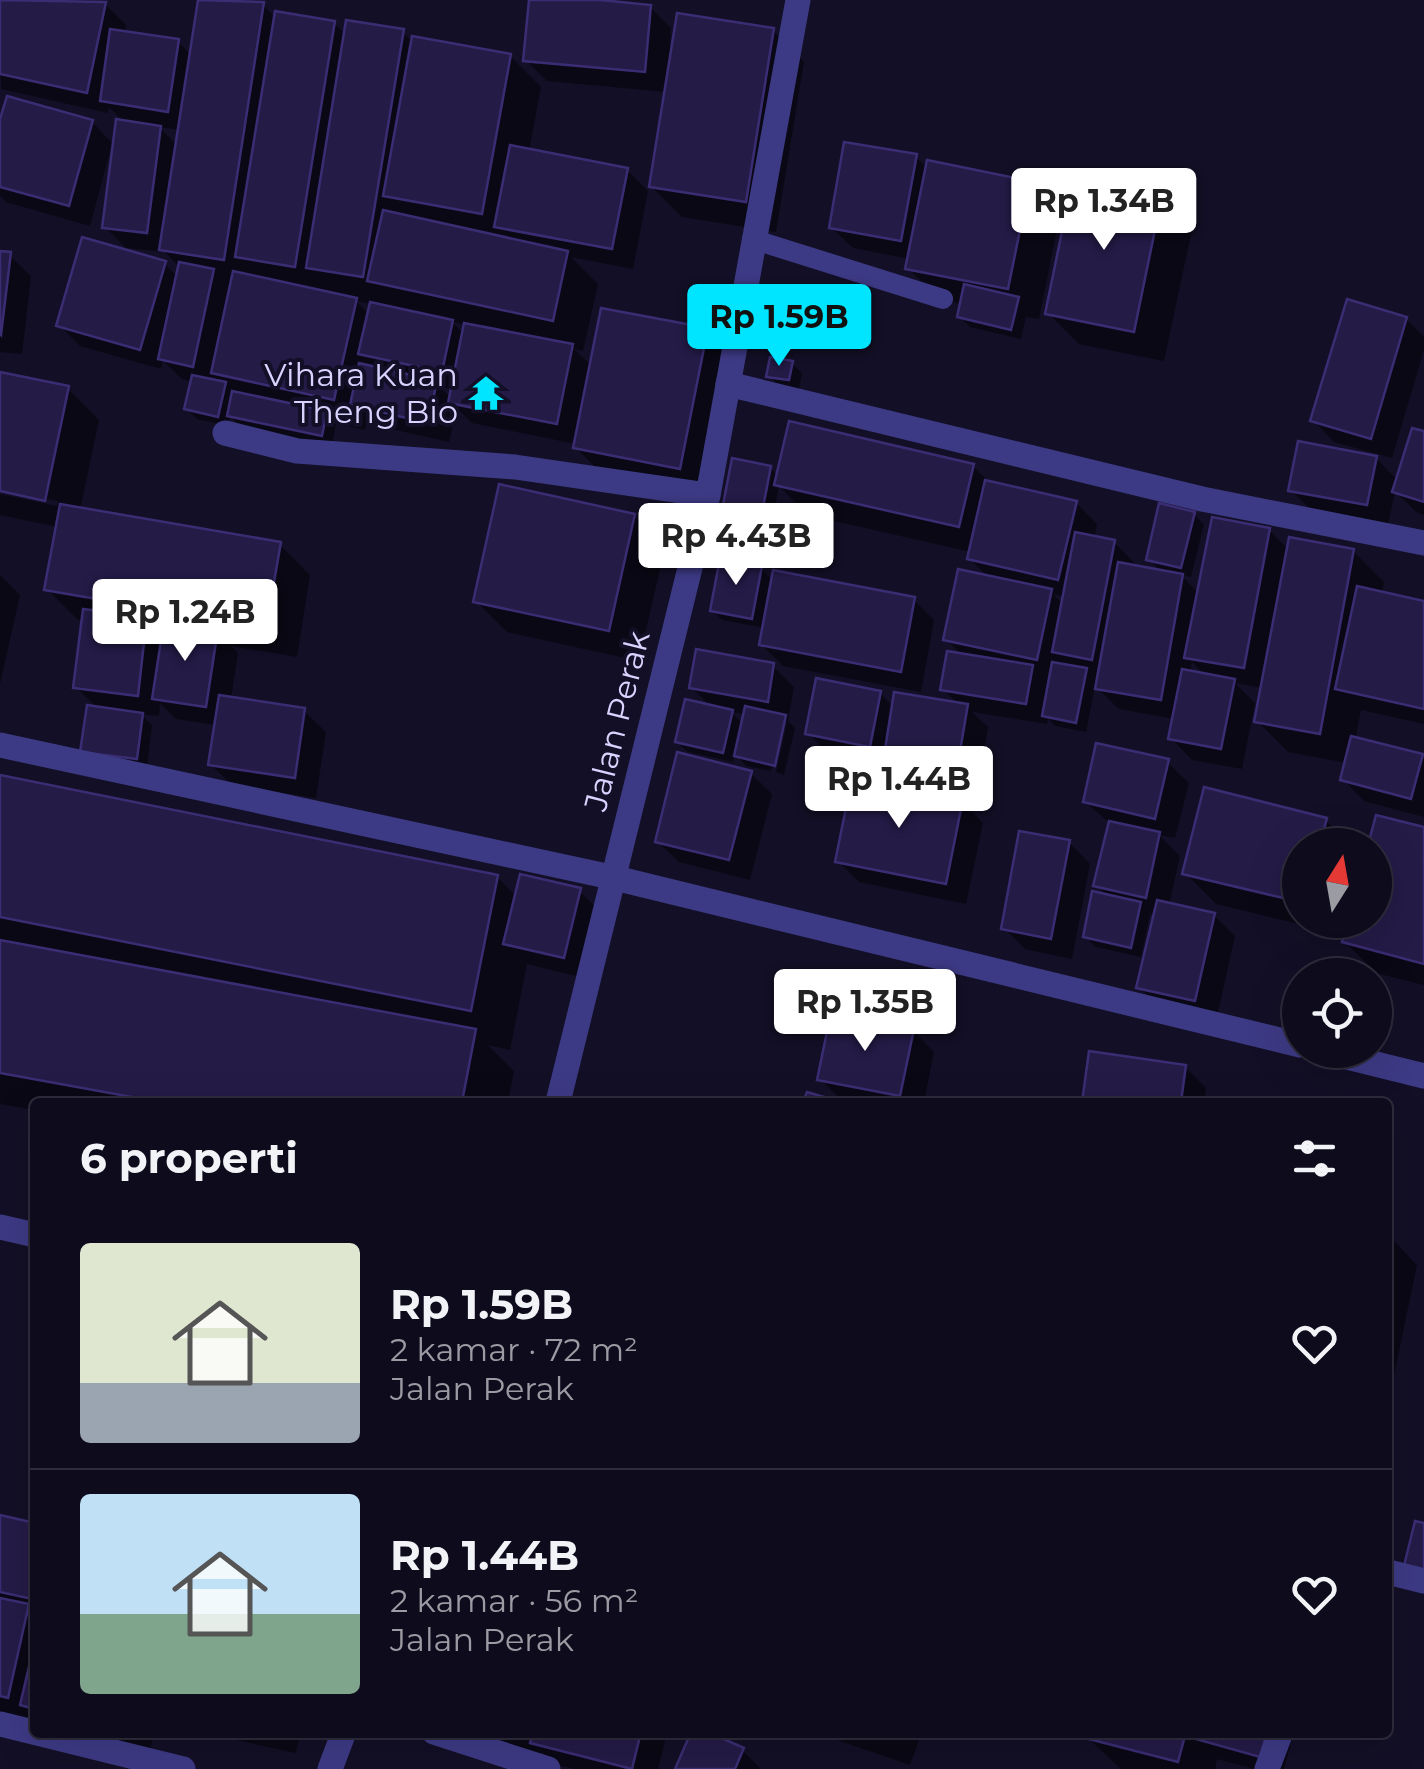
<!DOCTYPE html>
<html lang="id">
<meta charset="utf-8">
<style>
:root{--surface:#0e0b1c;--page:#171425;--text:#f1f3f6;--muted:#9b9ba3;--line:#2e2b3b;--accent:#00e5ff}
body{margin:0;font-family:Montserrat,sans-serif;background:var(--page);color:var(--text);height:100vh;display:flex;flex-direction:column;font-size:38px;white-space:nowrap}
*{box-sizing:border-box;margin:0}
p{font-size:32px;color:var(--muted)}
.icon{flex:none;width:55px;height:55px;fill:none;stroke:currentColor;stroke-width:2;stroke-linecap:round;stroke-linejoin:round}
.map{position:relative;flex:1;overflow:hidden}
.details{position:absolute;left:30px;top:1098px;width:1362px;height:640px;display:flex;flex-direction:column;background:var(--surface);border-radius:10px;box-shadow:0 10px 40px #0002,0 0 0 2px var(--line)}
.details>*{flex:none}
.needle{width:65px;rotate:11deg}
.tools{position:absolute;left:1282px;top:828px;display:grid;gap:20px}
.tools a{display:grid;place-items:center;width:110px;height:110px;border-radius:50%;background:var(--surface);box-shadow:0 10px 40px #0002,0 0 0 2px var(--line);font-size:50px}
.price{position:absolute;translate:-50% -85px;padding:0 22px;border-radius:10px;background:#fff;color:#222;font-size:32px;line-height:65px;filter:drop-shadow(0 2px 5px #0008)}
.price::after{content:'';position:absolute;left:50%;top:60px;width:30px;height:22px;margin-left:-15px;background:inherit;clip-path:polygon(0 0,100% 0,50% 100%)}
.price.selected{background:var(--accent);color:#111}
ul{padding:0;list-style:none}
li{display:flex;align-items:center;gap:30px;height:250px;padding:0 50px}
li+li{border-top:2px solid var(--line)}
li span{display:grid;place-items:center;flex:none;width:280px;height:200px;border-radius:10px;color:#555}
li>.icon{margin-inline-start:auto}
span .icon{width:120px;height:120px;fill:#fffc;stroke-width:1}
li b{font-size:42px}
h2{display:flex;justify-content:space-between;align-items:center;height:120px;padding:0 50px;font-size:42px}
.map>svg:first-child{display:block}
</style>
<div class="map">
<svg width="1424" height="1769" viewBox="0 0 1424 1769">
<rect width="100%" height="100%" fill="#130f26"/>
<g fill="#0007" fill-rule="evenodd">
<path d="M0,0H86L105,4L126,25L125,34L178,42L192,56L201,0H236L263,5L276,18L334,23L346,35L402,32L414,43L510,56L541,87L529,151L627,170L648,191L633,269L571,257L598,284L583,351L574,349L592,366L707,331L738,362L710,499L606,478L575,447L576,444L472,423L457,408L449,442L374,425L367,419L365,430L336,423L332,445L239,425L230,416L228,426L197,419L187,409L193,382L182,379L163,361L161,369L80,346L59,325L164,263L178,277L180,268L165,252L126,248L105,227L114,149L111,148L90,226L6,202L0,196V128L92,122L115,146L125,123L109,107L108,113L1,89ZM159,127L180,130L178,146ZM356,301L372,304L370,315ZM452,322L466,325L464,334ZM439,386L453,389L452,399Z"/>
<path d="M531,0L650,7L671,28L670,45L773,31L804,62L776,232L682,217L651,186L666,92L547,81L526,60Z"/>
<path d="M916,157L928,169L1029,183L1060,214L1039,319L1026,317L1021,339L970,327L960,317L963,304L939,299L908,268L910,259L853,248L831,227Z"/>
<path d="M1162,194L1193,225L1164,361L1079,344L1048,313Z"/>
<path d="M0,254L9,255L31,276L22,354L0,352Z"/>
<path d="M1406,319L1424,337V350L1392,458L1334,442L1313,420Z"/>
<path d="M791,363L802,373L799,389L779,386L769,376Z"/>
<path d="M0,374L68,389L99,420L80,510L279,544L310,575L297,657L231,646L238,653L231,699L304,711L326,732L316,798L232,785L210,764L216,725L176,719L160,703L159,716L140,714L152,725L147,768L93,761L98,709L76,687L84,621L78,620L47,589L58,527L0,515V494L57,506L58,501L0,489Z"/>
<path d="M1424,434V515L1416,512L1395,491L1388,525L1312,511L1291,490L1376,458L1398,481Z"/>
<path d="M973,466L990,483L1076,503L1097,524L1094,539L1114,542L1135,564L1134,568L1163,573L1149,559L1193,514L1204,524L1191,577L1180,574L1199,594L1269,530L1289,550L1353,551L1384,582L1382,594L1424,604V724L1361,710L1355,740L1424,759V817L1364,801L1343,779L1347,763L1288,752L1257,721L1263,688L1235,683L1255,703L1242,769L1192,760L1171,738L1175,719L1119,709L1095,686L1086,732L1055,726L1048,718L1047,724L972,712L988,727L975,807L966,806L983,823L966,904L859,882L838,861L899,789L883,774L885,765L829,754L808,733L880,693L894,708L959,705L943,689L963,656L946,639L989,578L969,558L971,552L808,515L779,486L772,521L736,514L726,504L770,468L779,477ZM1053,594L1065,597L1064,605ZM1192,662L1206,676L1190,673Z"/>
<path d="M634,516L665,547L639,661L507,632L476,601Z"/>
<path d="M761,569L774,581L913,599L934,620L921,692L783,666L762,645L765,628L722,620L712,610Z"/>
<path d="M0,575L20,595L0,684Z"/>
<path d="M773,666L794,687L788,721L795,728L784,775L776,772L787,722H782L771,771L746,766L735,754L733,762L688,752L677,742L712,708L691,687ZM731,712L746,714L743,724Z"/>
<path d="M1167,762L1189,783L1175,838L1159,835L1180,856L1169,905L1214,915L1235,936L1216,1021L1160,1008L1139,987L1156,915L1150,914L1141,957L1096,947L1085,937L1109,897L1096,885L1111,824L1085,802Z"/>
<path d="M750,773L772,794L750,880L679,862L657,841Z"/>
<path d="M0,778L497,877L517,897L579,891L601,912L584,978L527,964L510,1050L488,1045L514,1071L508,1102H35V1110L0,1104Z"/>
<path d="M1325,820L1350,845H1300V920H1339L1336,933L1216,904L1185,873Z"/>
<path d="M1424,830V985L1376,973L1345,942L1351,920H1375V845H1371Z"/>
<path d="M1069,842L1090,864L1072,959L1025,949L1004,928Z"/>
<path d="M913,1031L934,1052L924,1102L841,1100L820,1079Z"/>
<path d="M1091,1054L1185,1067L1206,1088L1204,1102H1084Z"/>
<path d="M1388,1235L1417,1265L1388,1404Z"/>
<path d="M0,1518L35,1525V1717L30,1712L28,1718L0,1712Z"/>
<path d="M50,1732H154L148,1758Z"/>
<path d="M199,1732H300L296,1753Z"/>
<path d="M447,1732H667L658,1769H574L554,1764L542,1752L541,1757Z"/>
<path d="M814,1732H922L910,1765Z"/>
<path d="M1089,1732H1294L1284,1769H1254L1217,1759L1215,1769H1121L1087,1737Z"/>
<path d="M742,1750L761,1769H677Z"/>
</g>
<g fill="#241b47" stroke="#3b2d73" stroke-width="2.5">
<path d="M0,0L106,2L87,93L0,74Z"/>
<path d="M198,0L264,2L224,260L159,250Z"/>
<path d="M529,0H601L651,5L645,72L523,61Z"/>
<path d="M275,11L335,21L295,267L235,257Z"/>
<path d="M677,13L774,28L746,202L649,187Z"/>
<path d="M346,20L404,29L363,277L306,268Z"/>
<path d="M110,29L179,39L168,112L100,101Z"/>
<path d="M412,36L511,54L482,214L383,196Z"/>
<path d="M7,96L93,120L69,206L0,187V119Z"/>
<path d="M116,119L161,126L147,233L102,228Z"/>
<path d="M844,142L917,154L901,241L829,228Z"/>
<path d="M510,145L628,168L612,249L494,227Z"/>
<path d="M927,160L1030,181L1008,289L905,269Z"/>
<path d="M1074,173L1163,191L1134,332L1045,314Z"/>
<path d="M383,210L568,251L553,321L367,281Z"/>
<path d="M82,237L166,261L140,350L56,326Z"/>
<path d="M0,251L11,252L1,335L0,334Z"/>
<path d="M179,262L214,269L193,367L158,359Z"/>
<path d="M233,271L357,298L334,400L211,373Z"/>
<path d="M964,284L1019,297L1011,330L957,317Z"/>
<path d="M1347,299L1407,317L1371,439L1310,421Z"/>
<path d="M370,302L453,320L442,372L358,354Z"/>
<path d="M601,308L708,328L680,469L573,448Z"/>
<path d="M464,323L573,344L557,424L448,403Z"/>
<path d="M770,357L793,361L789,380L766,377Z"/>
<path d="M359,363L437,381L428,423L350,405Z"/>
<path d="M0,372L69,386L45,501L0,491Z"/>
<path d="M192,375L226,382L218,417L184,409Z"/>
<path d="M232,391L327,411L322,436L227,416Z"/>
<path d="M789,421L974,464L959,527L774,485Z"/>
<path d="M1412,428L1424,431V502L1392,492Z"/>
<path d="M1298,441L1377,456L1367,505L1288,491Z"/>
<path d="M732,458L771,466L762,513L723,505Z"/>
<path d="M985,480L1077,501L1058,580L967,559Z"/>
<path d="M499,484L635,514L609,631L473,602Z"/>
<path d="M1159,503L1195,512L1181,568L1146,560Z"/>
<path d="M60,504L281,542L266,628L44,590Z"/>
<path d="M1212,517L1270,528L1244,668L1184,658Z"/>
<path d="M1075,532L1115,540L1092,660L1052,652Z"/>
<path d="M1289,537L1354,549L1320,734L1254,722Z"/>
<path d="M720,558L762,566L752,619L710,611Z"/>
<path d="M1118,562L1183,574L1161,700L1095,689Z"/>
<path d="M958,569L1052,589L1037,660L943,640Z"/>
<path d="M773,570L915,597L901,672L759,645Z"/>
<path d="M1357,586L1424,601V709L1335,689Z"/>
<path d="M83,609L147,616L138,696L73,688Z"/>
<path d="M164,621L218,629L206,707L152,699Z"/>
<path d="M696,649L774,663L768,702L689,688Z"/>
<path d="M947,651L1033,665L1026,704L940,690Z"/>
<path d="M1052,662L1087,668L1076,723L1042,716Z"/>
<path d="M1182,669L1235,679L1221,749L1168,739Z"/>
<path d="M816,678L881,691L870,747L805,734Z"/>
<path d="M894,692L968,704L954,787L881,775Z"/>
<path d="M219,695L305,708L295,778L208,765Z"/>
<path d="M685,699L733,710L723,753L675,742Z"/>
<path d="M87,705L143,713L137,759L80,752Z"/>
<path d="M745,706L786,715L775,766L734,756Z"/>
<path d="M1351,736L1423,754L1411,799L1340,780Z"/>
<path d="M1096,743L1169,759L1155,819L1083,802Z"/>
<path d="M677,752L752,771L729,860L655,842Z"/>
<path d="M0,775L498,875L471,1011L0,917Z"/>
<path d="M852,778L963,799L946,884L835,862Z"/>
<path d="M1204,787L1327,818L1320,845H1300V902L1182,874Z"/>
<path d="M1376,815L1424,827V964L1342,942L1348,920H1375V845H1368Z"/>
<path d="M1109,821L1160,832L1146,898L1093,886Z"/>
<path d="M1019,831L1070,840L1051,939L1001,929Z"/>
<path d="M520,874L581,888L564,958L503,944Z"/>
<path d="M1092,891L1141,902L1131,948L1083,937Z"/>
<path d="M1157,900L1215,913L1195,1001L1136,988Z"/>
<path d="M0,940L476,1029L462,1102H159L0,1073Z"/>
<path d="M831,1012L914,1029L900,1096L817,1080Z"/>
<path d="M1089,1051L1186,1065L1181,1102H1082Z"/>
<path d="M807,1092L841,1102H803Z"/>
<path d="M0,1515L35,1523L32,1599L0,1592Z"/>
<path d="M1415,1521L1424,1523V1575L1403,1570Z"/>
<path d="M0,1598L29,1604L8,1698L0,1696Z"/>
<path d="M35,1641V1709L20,1705Z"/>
<path d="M533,1732H641L632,1769L530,1743Z"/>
<path d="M691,1732H708L744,1748L735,1769H675Z"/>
<path d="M1086,1732H1186L1178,1762L1085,1738Z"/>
<path d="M1194,1732H1267L1260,1757L1192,1738Z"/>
</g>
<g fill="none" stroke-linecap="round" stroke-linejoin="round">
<path stroke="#3d3a85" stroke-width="20" d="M752,239L943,299"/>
<g stroke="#3d3a85" stroke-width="25">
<path d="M728,384L1202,499L1424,543"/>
<path d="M225,433L297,451L515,467L708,495"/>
<path d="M0,745L611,877L1300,1045"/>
<path d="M1319,1050L1424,1076"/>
<path d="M558,1102L708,495L798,0"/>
<path d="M0,1227L35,1235"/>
<path d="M1388,1572L1424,1581"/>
<path d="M0,1724L183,1769"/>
<path d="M434,1732L548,1769"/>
<path d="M330,1769L344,1732"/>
<path d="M1267,1769L1281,1732"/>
</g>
</g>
<defs>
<symbol id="temple-bare" viewBox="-9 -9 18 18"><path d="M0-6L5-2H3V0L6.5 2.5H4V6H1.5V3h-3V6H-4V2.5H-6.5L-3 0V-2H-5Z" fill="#00e5ff" stroke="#130f26" stroke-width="2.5" paint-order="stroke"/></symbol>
</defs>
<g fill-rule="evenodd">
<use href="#temple-bare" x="461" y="368" width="50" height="50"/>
</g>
<g text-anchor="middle" stroke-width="8" stroke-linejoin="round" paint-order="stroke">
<g font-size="32" fill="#d9d4ff" stroke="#130f26" text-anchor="end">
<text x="458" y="386">Vihara Kuan<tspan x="458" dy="37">Theng Bio</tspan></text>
</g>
<g font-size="32" fill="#d9d4ff" stroke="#130f26">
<text transform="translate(617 721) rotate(-76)" y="11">Jalan Perak</text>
</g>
</g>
</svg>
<div class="tools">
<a><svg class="needle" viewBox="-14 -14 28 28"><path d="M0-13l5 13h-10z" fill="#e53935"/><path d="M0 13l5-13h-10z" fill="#9b9ba3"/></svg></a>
<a><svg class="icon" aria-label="locate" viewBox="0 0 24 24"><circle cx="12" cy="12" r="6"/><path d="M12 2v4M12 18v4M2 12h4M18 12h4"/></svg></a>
</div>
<b class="price" style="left:1104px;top:253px">Rp 1.34B</b>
<b class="price selected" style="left:779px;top:369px">Rp 1.59B</b>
<b class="price" style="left:736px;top:588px">Rp 4.43B</b>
<b class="price" style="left:185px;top:664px">Rp 1.24B</b>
<b class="price" style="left:899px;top:831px">Rp 1.44B</b>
<b class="price" style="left:865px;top:1054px">Rp 1.35B</b>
<section class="details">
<h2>6 properti<svg class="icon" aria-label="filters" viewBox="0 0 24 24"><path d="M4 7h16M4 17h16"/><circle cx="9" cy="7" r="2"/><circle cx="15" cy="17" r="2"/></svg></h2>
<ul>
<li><span style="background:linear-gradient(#dfe7d0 70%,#9aa5b1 0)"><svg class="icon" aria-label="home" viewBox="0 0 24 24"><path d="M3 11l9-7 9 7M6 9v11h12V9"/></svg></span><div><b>Rp 1.59B</b><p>2 kamar · 72 m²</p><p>Jalan Perak</p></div><svg class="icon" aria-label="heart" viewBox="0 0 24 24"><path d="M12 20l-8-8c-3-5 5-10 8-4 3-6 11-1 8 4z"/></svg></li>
<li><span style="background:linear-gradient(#bfe0f5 60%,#7fa58c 0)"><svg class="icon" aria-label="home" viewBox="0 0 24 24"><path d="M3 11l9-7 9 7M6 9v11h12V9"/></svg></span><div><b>Rp 1.44B</b><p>2 kamar · 56 m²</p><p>Jalan Perak</p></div><svg class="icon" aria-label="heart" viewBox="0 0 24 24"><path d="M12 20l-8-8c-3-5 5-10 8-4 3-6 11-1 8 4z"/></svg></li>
</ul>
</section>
</div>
